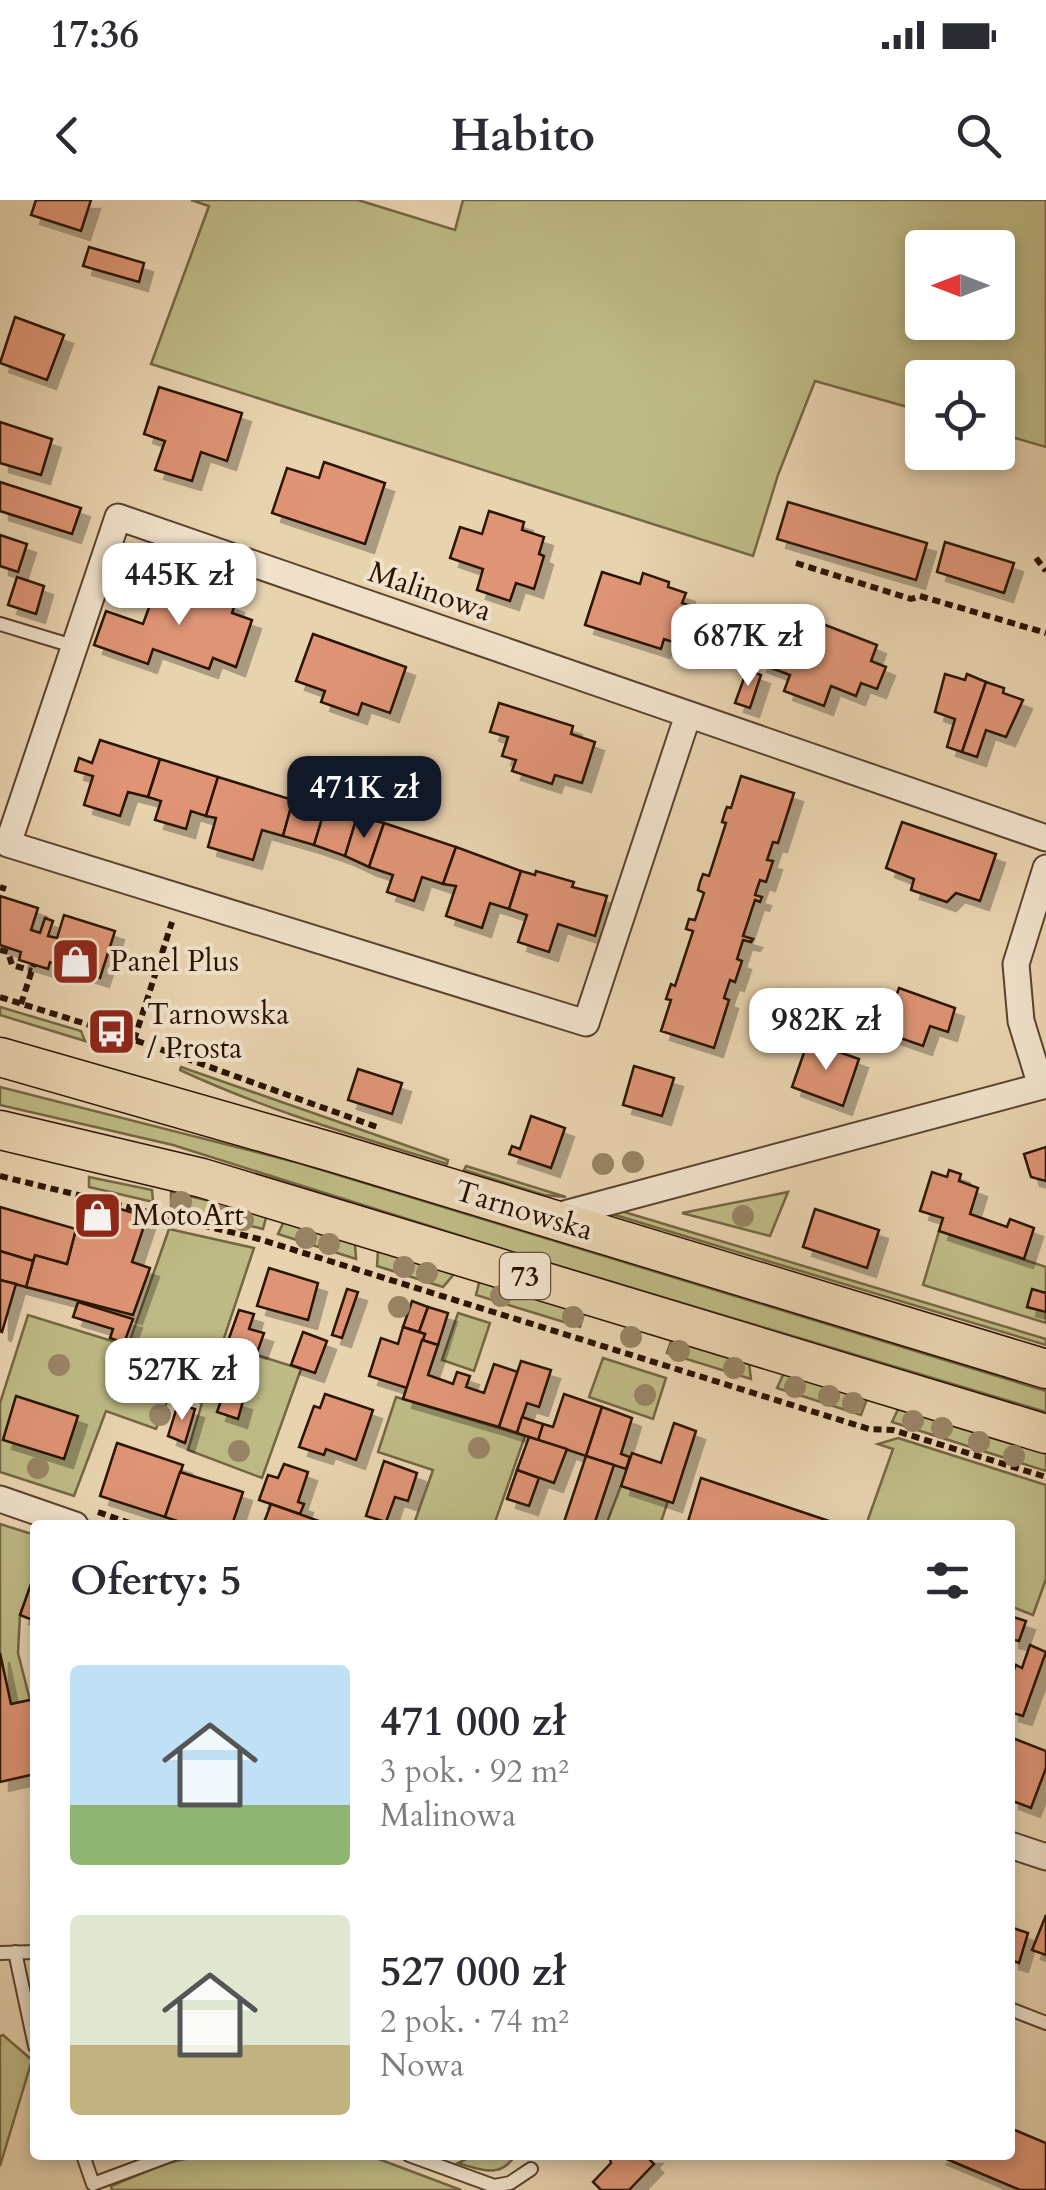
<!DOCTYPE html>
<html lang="pl">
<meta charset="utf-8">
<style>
:root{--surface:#fff;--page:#f7f7f7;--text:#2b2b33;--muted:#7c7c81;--accent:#111827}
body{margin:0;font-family:Cardo,serif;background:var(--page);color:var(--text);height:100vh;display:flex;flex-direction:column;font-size:38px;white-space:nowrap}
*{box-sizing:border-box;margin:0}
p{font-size:32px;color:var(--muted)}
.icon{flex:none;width:55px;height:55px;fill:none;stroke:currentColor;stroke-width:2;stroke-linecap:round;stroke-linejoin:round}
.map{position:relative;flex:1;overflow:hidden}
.details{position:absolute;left:30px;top:1320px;width:985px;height:640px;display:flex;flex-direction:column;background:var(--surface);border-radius:10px;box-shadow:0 5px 15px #0003}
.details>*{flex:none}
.needle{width:65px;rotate:270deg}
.controls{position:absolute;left:905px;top:30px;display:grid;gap:20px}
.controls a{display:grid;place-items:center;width:110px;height:110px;border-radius:10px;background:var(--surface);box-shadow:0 5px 15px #0003;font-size:50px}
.price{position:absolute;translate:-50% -85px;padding:0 22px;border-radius:20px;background:#fff;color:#222;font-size:32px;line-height:65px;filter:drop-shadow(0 2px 5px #0008)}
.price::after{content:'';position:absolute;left:50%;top:60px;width:30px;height:22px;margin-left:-15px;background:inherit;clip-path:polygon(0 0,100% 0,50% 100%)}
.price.current{background:var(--accent);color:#fff}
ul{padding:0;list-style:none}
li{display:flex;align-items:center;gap:30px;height:250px;padding:0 40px}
li span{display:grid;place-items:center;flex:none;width:280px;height:200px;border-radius:10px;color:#555}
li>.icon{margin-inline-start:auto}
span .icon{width:120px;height:120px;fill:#fffc;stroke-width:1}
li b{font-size:42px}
h2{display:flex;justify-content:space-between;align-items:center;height:120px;padding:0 40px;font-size:42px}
.status{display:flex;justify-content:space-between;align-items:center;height:70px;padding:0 50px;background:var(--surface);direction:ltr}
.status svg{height:28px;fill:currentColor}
header{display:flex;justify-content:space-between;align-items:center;height:130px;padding:0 40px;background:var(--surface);font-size:45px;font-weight:600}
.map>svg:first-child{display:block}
</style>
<div class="status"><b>17:36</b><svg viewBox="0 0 49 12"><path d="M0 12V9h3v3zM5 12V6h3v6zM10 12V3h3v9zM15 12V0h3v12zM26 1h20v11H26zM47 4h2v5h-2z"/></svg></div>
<header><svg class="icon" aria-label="back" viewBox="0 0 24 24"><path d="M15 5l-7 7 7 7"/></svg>Habito<svg class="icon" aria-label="search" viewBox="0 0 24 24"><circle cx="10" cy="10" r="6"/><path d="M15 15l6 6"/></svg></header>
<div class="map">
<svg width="1046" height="1990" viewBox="0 0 1046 1990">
<defs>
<filter id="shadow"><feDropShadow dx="9" dy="9" stdDeviation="0" flood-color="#0004"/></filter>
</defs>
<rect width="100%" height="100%" fill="#e8d3af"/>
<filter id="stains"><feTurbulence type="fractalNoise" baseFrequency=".002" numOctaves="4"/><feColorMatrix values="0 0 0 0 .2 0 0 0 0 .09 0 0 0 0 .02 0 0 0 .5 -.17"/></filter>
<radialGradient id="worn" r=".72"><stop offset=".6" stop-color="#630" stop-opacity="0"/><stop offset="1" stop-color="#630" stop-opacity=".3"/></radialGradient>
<g fill="#beba85" stroke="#746642" stroke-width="2.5" fill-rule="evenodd">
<path d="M191,0H358L455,30L463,0H1046V247L998,233V178H922V211L815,181L778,275L753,356L151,164L209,6ZM922,48H998V122H922Z"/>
<path d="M0,807L81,831L85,841L0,815Z"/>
<path d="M181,867L448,960L447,964C356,936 266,910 180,870Z"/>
<path d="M0,887L299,963L1046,1191V1212L499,1048L173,945L0,905Z"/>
<path d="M466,966L566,997L544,995L464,970Z"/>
<path d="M89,977L152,990L153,1002L89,987Z"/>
<path d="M171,992L267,1014L263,1029L171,1006Z"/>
<path d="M788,992L770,1036L682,1013Z"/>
<path d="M621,1011L1046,1139V1145L615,1015Z"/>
<path d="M285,1019L355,1042L356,1059L278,1034Z"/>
<path d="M169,1029L254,1048L222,1144L301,1169L262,1278L188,1250L202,1203L171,1192L156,1229L106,1211L74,1296L0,1272V1203L28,1115L128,1146Z"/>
<path d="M939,1031L1046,1067V1123L923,1085Z"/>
<path d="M378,1049L454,1074L443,1087L377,1066Z"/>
<path d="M480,1079L585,1110L580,1127L476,1095Z"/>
<path d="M458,1113L490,1123L474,1171L442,1160Z"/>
<path d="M672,1138L749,1163L751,1179L667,1153Z"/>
<path d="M603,1158L666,1178L653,1219L589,1197Z"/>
<path d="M784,1173L867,1199L861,1215L777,1188Z"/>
<path d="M396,1197L525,1236L494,1325H427L415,1321L433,1270L378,1252Z"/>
<path d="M899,1207L1046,1251V1271L892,1222Z"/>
<path d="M898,1238L1046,1285V1379L1033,1415L1010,1406V1325H866L893,1249L878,1244Z"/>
<path d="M621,1286L668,1301L660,1325H606Z"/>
<path d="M0,1324L35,1335V1373L20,1415L18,1453L30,1500L11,1504L0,1499Z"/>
<path d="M3,1835L32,1860L0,1966V1836Z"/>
<path d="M203,1955H368L461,1990H112L111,1986L167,1963Z"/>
<path d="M475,1955H515C501,1979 481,1970 458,1963Z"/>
</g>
<g fill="#de9474" stroke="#2a1200" stroke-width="2.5" filter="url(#shadow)">
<path d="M36,0H91L81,31L31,15Z"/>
<path d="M89,47L144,63L139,82L83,66Z"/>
<path d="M15,117L64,135L47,180L0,163Z"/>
<path d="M159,187L242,213L227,261L201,252L192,281L155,270L165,241L144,234Z"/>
<path d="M0,222L52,239L41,275L0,263Z"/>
<path d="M324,262L385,283L365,344L272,313L287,268L319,278Z"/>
<path d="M0,282L81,308L72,334L0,311Z"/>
<path d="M788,302L927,343L916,380L777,339Z"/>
<path d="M489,311L524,322L522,330L544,337L539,354L544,356L534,389L516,383L510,401L477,390L483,369L450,358L460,327L482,334Z"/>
<path d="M0,335L27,344L18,372L0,366Z"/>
<path d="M945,342L1014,363L1004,393L937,372Z"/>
<path d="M602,372L640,384L643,373L669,382L668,387L686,393L682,403L700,409L688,447L664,439L661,449L585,425Z"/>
<path d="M17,377L44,386L36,414L8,405Z"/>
<path d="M160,377L235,404L232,413L252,420L236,467L213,458L209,469L153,449L148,464L94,445L106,411L143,424Z"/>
<path d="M779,407L877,445L871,461L886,467L877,489L861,483L856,496L831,486L824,506L784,491L790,475L758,463Z"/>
<path d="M313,434L406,467L390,513L362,503L358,515L321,502L325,491L296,481Z"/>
<path d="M747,470L761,475L750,508L735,503Z"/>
<path d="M945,474L965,480L967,474L986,482L962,552L947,547L955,519L935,512Z"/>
<path d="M986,482L1004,488L1003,493L1023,500L1006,537L986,530L977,557L962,552Z"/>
<path d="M499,503L573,526L571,534L595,542L582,583L555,575L552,584L512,571L516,560L502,556L508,537L490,532Z"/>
<path d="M100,540L160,559L148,597L128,592L120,616L84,605L93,576L75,571L79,558L92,563Z"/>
<path d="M160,559L218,577L206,616L191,611L186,629L155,620L161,601L148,597Z"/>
<path d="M741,576L794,593L778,643L773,642L767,660L773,661L766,682L760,680L755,695L762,697L760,702L755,700L743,736L753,739L751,742L743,740L737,759L742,761L735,782L730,780L724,798L729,800L714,848L661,831L671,800L666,799L671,784L675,786L693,731L686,729L689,719L695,720L704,693L698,690L700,682L703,674L709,676L726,623L722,622L725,612L727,607L731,608Z"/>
<path d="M218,577L293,600L283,636L262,630L253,660L208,647L216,618L206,616Z"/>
<path d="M293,600L325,609L314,645L283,636Z"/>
<path d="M325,609L357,617L345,656L314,645Z"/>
<path d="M357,617L384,623L369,667L345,656Z"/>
<path d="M902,622L996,654L980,701L956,693L947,702L911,690L914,679L886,668Z"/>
<path d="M384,623L456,647L443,684L422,677L414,701L387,692L393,675L369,667Z"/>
<path d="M456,647L521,671L509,709L490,703L482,728L446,716L456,686L443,684Z"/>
<path d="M521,671L535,675L536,671L574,682L572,687L607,696L595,736L558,724L549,752L518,742L527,715L509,709Z"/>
<path d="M0,696L38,708L31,730L40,733L45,718L53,721L48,736L57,738L64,715L115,731L100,778L50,762L48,769L19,760L21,752L0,745Z"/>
<path d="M899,788L955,808L948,832L930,826L923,846L883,832Z"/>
<path d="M808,841L859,859L843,906L792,887Z"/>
<path d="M634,866L674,878L662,916L623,905Z"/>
<path d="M358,869L402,883L392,914L348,900Z"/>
<path d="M531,916L565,928L551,968L509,954L512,946L520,949Z"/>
<path d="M1046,947V981L1031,977L1024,954Z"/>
<path d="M949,970L961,974L959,981L978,988L970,1014L1007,1027L1010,1019L1034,1028L1024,1059L939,1031L943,1018L920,1011L932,972L947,977Z"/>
<path d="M84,998L147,1017L132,1062L150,1068L133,1115L26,1087L35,1055L67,1064Z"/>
<path d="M0,1007L76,1029L67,1064L35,1055L33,1061L0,1051Z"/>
<path d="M815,1009L879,1030L867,1068L803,1047Z"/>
<path d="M0,1051L33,1061L26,1087L0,1080Z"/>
<path d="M269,1068L318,1083L308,1120L257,1106Z"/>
<path d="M0,1080L16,1084L2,1132L0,1131Z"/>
<path d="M347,1089L358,1092L342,1138L332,1135Z"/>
<path d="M1032,1089L1046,1093V1112L1027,1107Z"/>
<path d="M412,1101L428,1107L419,1132L403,1127Z"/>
<path d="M78,1102L133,1119L124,1143L110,1138L113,1129L73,1117Z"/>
<path d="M428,1107L448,1113L438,1145L422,1140L425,1134L419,1132Z"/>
<path d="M239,1110L254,1114L249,1129L264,1133L258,1150L228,1141Z"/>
<path d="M403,1127L425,1134L407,1188L369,1176L381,1138L398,1144Z"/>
<path d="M303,1132L327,1141L315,1173L291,1165Z"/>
<path d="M422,1140L438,1145L428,1175L453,1184L457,1172L470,1176L466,1187L484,1193L494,1164L518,1172L499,1227L403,1199Z"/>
<path d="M521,1161L551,1170L539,1207L527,1203L517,1233L499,1227Z"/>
<path d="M325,1194L373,1210L356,1260L326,1249L324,1255L299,1247L314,1206L320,1208Z"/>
<path d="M564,1194L602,1207L586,1256L538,1240L543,1224L553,1227Z"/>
<path d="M223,1195L243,1201L238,1219L217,1212Z"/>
<path d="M16,1196L78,1216L64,1259L3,1240Z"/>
<path d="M178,1204L195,1209L185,1243L168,1236Z"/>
<path d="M602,1207L632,1218L621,1254L630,1257L626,1269L586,1256Z"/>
<path d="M522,1217L543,1224L538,1240L517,1233Z"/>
<path d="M674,1223L696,1231L673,1303L621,1286L632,1253L661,1263Z"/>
<path d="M529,1237L567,1249L554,1283L517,1270Z"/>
<path d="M117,1243L183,1265L165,1317L100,1296Z"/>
<path d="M586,1256L614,1265L594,1325H563Z"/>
<path d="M384,1261L417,1273L408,1301L395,1297L386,1322L366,1316Z"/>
<path d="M284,1264L308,1272L298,1302L304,1304L300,1314L259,1300L268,1275L278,1278Z"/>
<path d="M517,1270L539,1278L529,1306L507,1299Z"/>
<path d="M180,1272L243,1292L232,1325H189L165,1317Z"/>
<path d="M701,1278L829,1321L827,1325H687Z"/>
<path d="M271,1304L319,1321L318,1325H263Z"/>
<path d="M35,1373V1421L20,1415Z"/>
<path d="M1010,1416L1026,1421L1019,1441L1010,1439Z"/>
<path d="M1030,1445L1046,1452L1023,1516L1010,1512V1479L1016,1465L1022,1468Z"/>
<path d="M0,1453L11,1504L35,1499V1574L0,1582Z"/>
<path d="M1010,1537L1046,1551V1568L1031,1608L1010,1600Z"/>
<path d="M1046,1715V1755L1032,1750Z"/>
<path d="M1010,1727L1028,1733L1019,1763L1010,1760Z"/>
<path d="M1010,1928L1046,1943V1990H1020L937,1955H1010Z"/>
<path d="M613,1955H653L649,1959L654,1964L629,1990H601L593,1982L611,1963L610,1959Z"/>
</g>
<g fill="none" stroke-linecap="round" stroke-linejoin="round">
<defs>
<g id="lane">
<path d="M0,424L73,446"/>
<path d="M15,1752L35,1846"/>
<path d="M0,1753L35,1752"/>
<path d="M1010,1809L1046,1823"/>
<path d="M83,1955L93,1984L171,1955"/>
<path d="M409,1955L494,1986L510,1983L531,1969"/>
</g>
<g id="street">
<path d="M688,515L586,823L8,644L118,317L1046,638"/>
<path d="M1041,886L1021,821L1016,764L1046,668"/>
<path d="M553,1017L1046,885"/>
<path d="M0,1299L75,1325"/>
<path d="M1010,1645L1046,1657"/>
</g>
<g id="primary">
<path d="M0,857L335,953L1046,1169"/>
<path d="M0,930L202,978L1046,1234"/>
</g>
</defs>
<use href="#lane" stroke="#5a422c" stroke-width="16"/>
<use href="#street" stroke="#5a422c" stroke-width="29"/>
<use href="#primary" stroke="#2a1200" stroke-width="41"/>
<g stroke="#2a1200" stroke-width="6" stroke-dasharray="8 5" stroke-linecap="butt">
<path d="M1036,358L1046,371"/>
<path d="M796,363L911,399L920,396L1046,433"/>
<path d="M0,687L6,689"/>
<path d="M0,750L8,752L12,765L32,771"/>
<path d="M0,797L115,833L377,927"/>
<path d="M21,804L34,764"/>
<path d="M134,840L172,722"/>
<path d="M0,976L259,1039L869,1229L893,1230L1046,1277"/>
<path d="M98,1312L135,1325"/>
</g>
<use href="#lane" stroke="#f0e2cb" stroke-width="12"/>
<use href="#street" stroke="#f0e2cb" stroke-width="25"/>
<use href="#primary" stroke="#e8d3af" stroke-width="38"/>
</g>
<g fill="#988465">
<circle cx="633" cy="962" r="11"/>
<circle cx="603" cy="964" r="11"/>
<circle cx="181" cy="1002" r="11"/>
<circle cx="217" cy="1015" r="11"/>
<circle cx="743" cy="1016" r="11"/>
<circle cx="243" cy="1020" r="11"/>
<circle cx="306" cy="1038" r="11"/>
<circle cx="329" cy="1044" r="11"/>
<circle cx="404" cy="1067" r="11"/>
<circle cx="427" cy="1073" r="11"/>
<circle cx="501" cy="1096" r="11"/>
<circle cx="399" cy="1107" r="11"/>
<circle cx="573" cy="1117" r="11"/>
<circle cx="631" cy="1137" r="11"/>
<circle cx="679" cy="1151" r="11"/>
<circle cx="59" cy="1165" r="11"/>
<circle cx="193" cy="1167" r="11"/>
<circle cx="734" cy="1168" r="11"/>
<circle cx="795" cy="1187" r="11"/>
<circle cx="645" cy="1195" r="11"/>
<circle cx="829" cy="1196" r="11"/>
<circle cx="853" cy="1203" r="11"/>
<circle cx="160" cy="1215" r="11"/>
<circle cx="913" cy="1221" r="11"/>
<circle cx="942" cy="1228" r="11"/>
<circle cx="979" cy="1242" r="11"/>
<circle cx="479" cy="1248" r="11"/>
<circle cx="239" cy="1251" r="11"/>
<circle cx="1014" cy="1256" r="11"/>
<circle cx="38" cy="1268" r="11"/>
</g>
<defs>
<symbol id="shop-square" viewBox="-11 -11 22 22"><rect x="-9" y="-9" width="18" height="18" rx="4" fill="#8f2418" stroke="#f0e2cb"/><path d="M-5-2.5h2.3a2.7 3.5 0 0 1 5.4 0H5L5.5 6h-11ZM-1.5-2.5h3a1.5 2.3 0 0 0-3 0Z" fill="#fff"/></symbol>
<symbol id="bus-square" viewBox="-11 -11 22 22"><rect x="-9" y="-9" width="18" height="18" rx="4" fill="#8f2418" stroke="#f0e2cb"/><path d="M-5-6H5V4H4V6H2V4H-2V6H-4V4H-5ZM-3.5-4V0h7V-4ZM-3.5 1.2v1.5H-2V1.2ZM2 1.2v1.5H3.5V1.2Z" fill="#fff"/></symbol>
</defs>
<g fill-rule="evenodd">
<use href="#shop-square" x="48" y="734" width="55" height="55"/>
<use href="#bus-square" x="84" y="804" width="55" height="55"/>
<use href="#shop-square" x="70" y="988" width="55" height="55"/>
</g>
<g text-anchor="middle" stroke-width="8" stroke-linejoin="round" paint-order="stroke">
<rect fill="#f0e2cb" stroke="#65503d" stroke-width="2.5" x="500" y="1053" width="50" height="46" rx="8"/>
<g font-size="28" font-weight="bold" fill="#2a1200">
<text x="525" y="1086">73</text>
</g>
<g font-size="30" fill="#2a1200" stroke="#f0e2cb">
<text transform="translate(430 391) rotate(19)" y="10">Malinowa</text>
<text transform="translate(524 1010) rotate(17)" y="10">Tarnowska</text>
</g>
<g font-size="30" fill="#2a1200" stroke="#f0e2cb" text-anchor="start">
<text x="110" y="771">Panel Plus</text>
<text x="147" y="824">Tarnowska<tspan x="147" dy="34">/ Prosta</tspan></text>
<text x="132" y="1025">MotoArt</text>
</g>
</g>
<rect width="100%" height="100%" filter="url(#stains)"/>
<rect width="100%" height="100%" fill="url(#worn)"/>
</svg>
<div class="controls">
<a><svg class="needle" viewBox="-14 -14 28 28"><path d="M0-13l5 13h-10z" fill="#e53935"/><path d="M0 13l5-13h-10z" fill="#7c7c81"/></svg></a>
<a><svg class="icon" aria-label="locate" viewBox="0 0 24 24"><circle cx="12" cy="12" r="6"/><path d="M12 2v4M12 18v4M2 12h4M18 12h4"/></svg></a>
</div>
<b class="price" style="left:179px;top:428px">445K zł</b>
<b class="price" style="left:748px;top:489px">687K zł</b>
<b class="price current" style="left:364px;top:641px">471K zł</b>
<b class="price" style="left:826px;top:873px">982K zł</b>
<b class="price" style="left:182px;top:1223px">527K zł</b>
<section class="details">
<h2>Oferty: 5<svg class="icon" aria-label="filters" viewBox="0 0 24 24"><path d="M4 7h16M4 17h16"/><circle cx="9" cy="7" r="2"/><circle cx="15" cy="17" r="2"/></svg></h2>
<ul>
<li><span style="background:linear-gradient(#bfe0f5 70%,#8fb573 0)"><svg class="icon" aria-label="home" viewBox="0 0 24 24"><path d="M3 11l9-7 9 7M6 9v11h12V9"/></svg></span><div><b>471 000 zł</b><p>3 pok. · 92 m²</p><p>Malinowa</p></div></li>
<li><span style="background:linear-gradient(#dfe7d0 65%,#c2b280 0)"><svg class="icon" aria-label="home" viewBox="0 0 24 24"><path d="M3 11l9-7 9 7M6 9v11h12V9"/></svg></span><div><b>527 000 zł</b><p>2 pok. · 74 m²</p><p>Nowa</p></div></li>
</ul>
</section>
</div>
